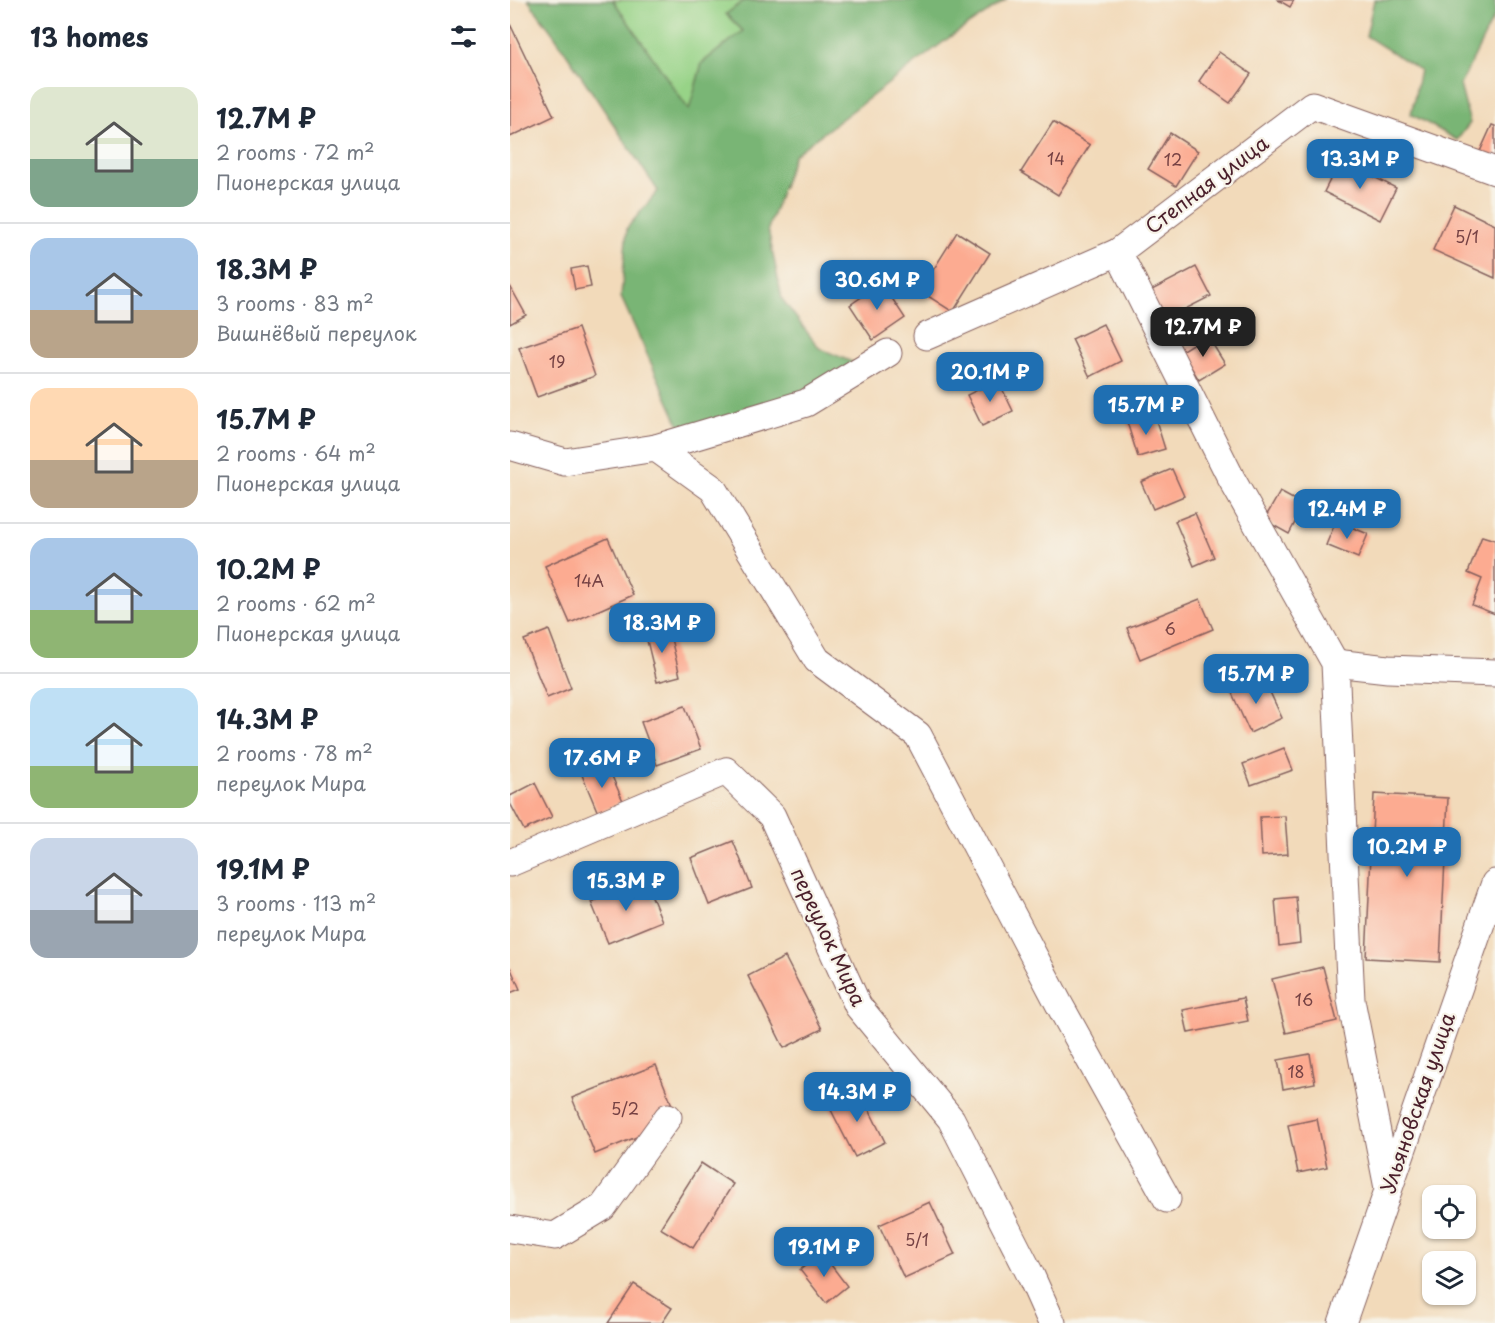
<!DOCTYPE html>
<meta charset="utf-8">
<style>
:root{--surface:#fff;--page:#f2f2f3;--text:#1f2937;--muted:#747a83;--line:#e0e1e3;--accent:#1f6fb2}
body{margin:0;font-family:"Playpen Sans",sans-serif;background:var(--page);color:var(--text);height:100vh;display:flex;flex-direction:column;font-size:22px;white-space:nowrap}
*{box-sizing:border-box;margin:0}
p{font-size:20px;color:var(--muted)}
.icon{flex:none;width:33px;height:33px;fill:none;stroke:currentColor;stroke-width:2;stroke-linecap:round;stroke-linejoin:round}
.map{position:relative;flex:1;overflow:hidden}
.sheet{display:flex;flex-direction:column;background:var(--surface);width:510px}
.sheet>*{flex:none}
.buttons{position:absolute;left:912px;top:1185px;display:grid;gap:12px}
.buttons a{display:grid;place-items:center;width:54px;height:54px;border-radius:12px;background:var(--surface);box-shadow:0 2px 4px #0004;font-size:30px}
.price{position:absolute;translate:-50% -51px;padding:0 14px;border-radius:12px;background:var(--accent);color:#fff;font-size:20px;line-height:39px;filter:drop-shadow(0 2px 3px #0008)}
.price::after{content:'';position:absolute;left:50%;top:36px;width:18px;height:14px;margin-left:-9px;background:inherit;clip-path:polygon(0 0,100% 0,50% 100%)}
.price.active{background:#222;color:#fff}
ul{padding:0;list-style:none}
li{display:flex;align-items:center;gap:18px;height:150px;padding:0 30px}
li+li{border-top:2px solid var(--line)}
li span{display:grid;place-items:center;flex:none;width:168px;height:120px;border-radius:18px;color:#555}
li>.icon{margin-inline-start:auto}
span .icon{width:72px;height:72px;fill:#fffc;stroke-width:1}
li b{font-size:26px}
h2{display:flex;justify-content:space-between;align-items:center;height:72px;padding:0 30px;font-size:26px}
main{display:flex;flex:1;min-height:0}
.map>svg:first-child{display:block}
</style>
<main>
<section class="sheet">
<h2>13 homes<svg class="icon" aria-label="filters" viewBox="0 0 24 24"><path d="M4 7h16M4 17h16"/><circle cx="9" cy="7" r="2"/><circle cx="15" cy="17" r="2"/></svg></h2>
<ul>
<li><span style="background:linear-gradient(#dfe7d0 60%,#7fa58c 0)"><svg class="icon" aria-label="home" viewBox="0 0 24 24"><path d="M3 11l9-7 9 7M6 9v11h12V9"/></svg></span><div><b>12.7M ₽</b><p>2 rooms · 72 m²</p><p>Пионерская улица</p></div></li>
<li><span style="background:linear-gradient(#a9c7e8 60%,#b9a48a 0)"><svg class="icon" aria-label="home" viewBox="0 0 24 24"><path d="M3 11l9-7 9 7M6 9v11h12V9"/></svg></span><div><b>18.3M ₽</b><p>3 rooms · 83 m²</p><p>Вишнёвый переулок</p></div></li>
<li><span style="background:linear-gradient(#ffd9b3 60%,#b9a48a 0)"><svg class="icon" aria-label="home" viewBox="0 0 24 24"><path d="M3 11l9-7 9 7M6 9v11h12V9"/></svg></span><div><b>15.7M ₽</b><p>2 rooms · 64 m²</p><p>Пионерская улица</p></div></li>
<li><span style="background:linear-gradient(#a9c7e8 60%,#8fb573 0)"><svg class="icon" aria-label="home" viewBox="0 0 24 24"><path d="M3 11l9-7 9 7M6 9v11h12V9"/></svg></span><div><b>10.2M ₽</b><p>2 rooms · 62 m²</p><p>Пионерская улица</p></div></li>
<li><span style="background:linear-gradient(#bfe0f5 65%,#8fb573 0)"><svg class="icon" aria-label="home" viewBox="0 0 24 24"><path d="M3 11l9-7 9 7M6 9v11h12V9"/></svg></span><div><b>14.3M ₽</b><p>2 rooms · 78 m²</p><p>переулок Мира</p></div></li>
<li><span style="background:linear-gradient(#c9d6e8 60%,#9aa5b1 0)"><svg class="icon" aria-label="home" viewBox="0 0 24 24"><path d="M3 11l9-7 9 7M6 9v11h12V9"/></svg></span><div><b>19.1M ₽</b><p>3 rooms · 113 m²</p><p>переулок Мира</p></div></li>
</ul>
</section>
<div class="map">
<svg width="985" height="1323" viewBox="0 0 985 1323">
<rect width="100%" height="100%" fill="#f7f3e8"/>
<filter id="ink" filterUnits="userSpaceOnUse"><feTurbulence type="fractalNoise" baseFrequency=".0167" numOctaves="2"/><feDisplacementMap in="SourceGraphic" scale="12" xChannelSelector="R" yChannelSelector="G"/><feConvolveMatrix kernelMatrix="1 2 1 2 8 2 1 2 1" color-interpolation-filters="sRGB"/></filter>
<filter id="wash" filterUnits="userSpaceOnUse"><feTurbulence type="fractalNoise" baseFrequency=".008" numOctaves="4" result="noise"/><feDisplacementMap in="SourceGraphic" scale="24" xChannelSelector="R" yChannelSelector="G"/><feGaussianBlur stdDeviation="1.35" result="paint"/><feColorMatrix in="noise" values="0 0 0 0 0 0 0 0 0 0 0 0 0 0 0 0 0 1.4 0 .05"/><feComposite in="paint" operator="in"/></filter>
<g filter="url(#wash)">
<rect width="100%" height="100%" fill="#f2daba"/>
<path fill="#97d387" stroke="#707959" stroke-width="1.5" d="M103,0H256L234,1L216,14L233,31L192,63L179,111Z"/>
<g fill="#79b574" stroke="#626a50" stroke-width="1.5">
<path d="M18,0H103L179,110L192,63L233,31L216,14L234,1L496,0L440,37L284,155L258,229L272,299L309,348L356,368L173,433L111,297L117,228L148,191L44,35Z"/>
<path d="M864,0H985V15L950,85L960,123L947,140L901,114L910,70L856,36Z"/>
</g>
<g id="blocks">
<g fill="#fcab91">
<path d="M768,0H784L780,7Z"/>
<path d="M0,24L44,116L0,137Z"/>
<path d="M709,52L741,74L720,103L689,81Z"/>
<path d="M543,122L580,145L548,195L511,172Z"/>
<path d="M982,125L985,126V164L968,156Z"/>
<path d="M660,133L688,151L666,186L638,169Z"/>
<path d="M830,160L886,188L870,220L814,192Z"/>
<path d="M944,205L985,225V278L923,250Z"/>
<path d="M447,232L480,253L443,312L410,291Z"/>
<path d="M77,266L81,287L65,290L61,269Z"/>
<path d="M686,267L701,296L650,322L636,293Z"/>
<path d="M372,283L395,318L363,340L340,305Z"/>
<path d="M0,286L16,315L0,324Z"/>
<path d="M593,324L611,361L580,377L562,339Z"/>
<path d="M68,328L85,376L27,397L9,348Z"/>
<path d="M697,335L715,364L689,380L671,351Z"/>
<path d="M488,380L503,411L472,426L457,395Z"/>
<path d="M644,414L655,449L628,457L617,422Z"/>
<path d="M662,469L674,496L643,509L631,482Z"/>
<path d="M770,492L794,505L779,534L754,520Z"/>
<path d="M685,513L704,557L684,566L665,521Z"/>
<path d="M826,521L858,534L848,558L816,545Z"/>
<path d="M972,536L985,540V614L962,605L972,579L958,573Z"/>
<path d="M98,538L123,595L60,623L35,566Z"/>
<path d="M690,599L703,629L630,659L617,628Z"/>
<path d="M158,626L170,676L147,682L135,632Z"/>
<path d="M39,630L61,688L37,698L14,640Z"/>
<path d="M753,677L772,718L740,733L721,691Z"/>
<path d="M175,706L191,749L147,765L131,722Z"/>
<path d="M774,748L783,770L741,785L733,764Z"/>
<path d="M97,765L113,801L88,813L72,775Z"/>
<path d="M25,783L42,817L14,830L0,803V796Z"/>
<path d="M864,794L938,798L930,962L856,958Z"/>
<path d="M775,816L778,854L752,856L750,817Z"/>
<path d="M223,841L242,888L199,905L181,858Z"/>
<path d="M135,880L152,921L98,943L81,902Z"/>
<path d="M786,897L790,943L769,946L765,899Z"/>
<path d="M275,957L312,1029L274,1048L238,976Z"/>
<path d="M0,967L10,989L0,993Z"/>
<path d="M813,967L827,1021L776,1033L762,979Z"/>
<path d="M733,998L738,1021L678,1033L673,1010Z"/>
<path d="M800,1054L805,1083L773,1089L768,1060Z"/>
<path d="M146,1065L168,1120L85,1154L62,1098Z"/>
<path d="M349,1089L375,1142L345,1157L318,1104Z"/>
<path d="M807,1119L817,1167L788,1173L778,1125Z"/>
<path d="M191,1163L223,1184L183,1248L150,1228Z"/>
<path d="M420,1202L445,1255L394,1278L369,1225Z"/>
<path d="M312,1253L337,1286L316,1303L290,1270Z"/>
<path d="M124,1284L162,1308L152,1323H98Z"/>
</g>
</g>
</g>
<g filter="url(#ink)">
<use href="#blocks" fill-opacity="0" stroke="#85605d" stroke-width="1.5"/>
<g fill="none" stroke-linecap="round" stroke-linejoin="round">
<defs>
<g id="minor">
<path d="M608,252L721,478L825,663L841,1000L878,1188"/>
<path d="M417,336L608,252L802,105L985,171"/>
<path d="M0,446L55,462L146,448L203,489L307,660L408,735L549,1004L657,1199"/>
<path d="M146,448L296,403L378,353"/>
<path d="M825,663L878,669L985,673"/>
<path d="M0,863L216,771L262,816L348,1006L441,1119L521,1276L542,1323"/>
<path d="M0,1229L45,1236L93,1207L158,1117"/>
<path d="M832,1323L985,883"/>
</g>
</defs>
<use href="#minor" stroke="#85605d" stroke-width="29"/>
<use href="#minor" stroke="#fff" stroke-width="27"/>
</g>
</g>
<g text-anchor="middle" stroke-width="4.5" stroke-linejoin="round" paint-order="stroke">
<g font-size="16" fill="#764244">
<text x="546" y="165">14</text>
<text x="663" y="166">12</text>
<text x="957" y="243">5/1</text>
<text x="47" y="368">19</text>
<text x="79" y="587">14А</text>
<text x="660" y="635">6</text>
<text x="794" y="1006">16</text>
<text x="786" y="1078">18</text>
<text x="115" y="1115">5/2</text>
<text x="407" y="1246">5/1</text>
</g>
<g font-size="20" fill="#4a1f2b" stroke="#f7f3e8">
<text transform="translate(697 185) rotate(-37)" y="7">Степная улица</text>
<text transform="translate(318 937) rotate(65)" y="7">переулок Мира</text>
<text transform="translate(908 1103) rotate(-71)" y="7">Ульяновская улица</text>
</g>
</g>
</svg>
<div class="buttons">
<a><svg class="icon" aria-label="locate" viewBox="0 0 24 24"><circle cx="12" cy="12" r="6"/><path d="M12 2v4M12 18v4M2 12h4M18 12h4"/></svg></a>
<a><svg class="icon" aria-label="layers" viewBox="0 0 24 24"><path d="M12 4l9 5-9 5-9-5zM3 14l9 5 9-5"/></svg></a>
</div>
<b class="price" style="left:850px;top:190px">13.3M ₽</b>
<b class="price" style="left:367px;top:311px">30.6M ₽</b>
<b class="price active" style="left:693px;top:358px">12.7M ₽</b>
<b class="price" style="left:480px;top:403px">20.1M ₽</b>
<b class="price" style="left:636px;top:436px">15.7M ₽</b>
<b class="price" style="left:837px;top:540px">12.4M ₽</b>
<b class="price" style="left:152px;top:654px">18.3M ₽</b>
<b class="price" style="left:746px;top:705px">15.7M ₽</b>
<b class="price" style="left:92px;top:789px">17.6M ₽</b>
<b class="price" style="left:897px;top:878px">10.2M ₽</b>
<b class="price" style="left:116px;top:912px">15.3M ₽</b>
<b class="price" style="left:347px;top:1123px">14.3M ₽</b>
<b class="price" style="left:314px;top:1278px">19.1M ₽</b>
</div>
</main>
